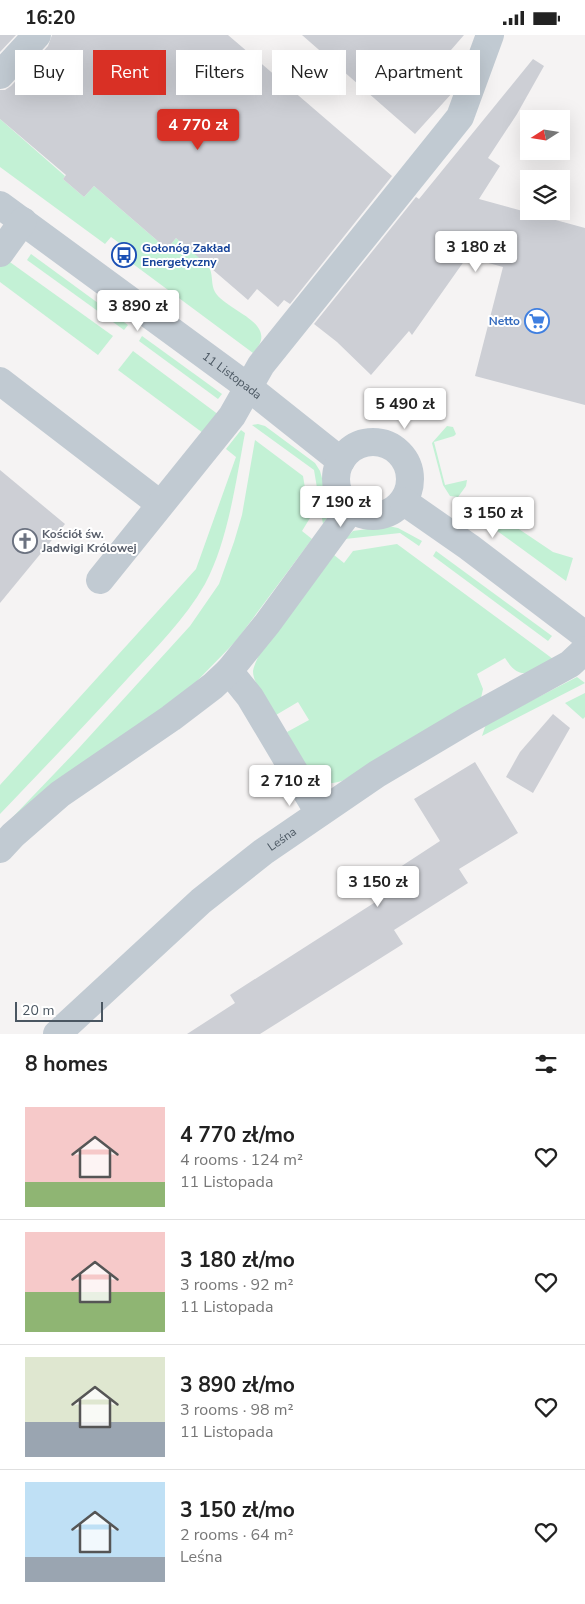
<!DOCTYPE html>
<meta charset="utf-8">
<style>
:root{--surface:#fff;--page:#f6f6f6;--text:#222;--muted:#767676;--line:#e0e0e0;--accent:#d93025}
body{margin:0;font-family:"Nunito Sans",sans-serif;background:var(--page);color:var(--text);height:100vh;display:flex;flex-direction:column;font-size:19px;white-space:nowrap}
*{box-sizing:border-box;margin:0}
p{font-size:16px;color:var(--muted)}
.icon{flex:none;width:28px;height:28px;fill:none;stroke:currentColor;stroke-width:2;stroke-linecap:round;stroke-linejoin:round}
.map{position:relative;height:999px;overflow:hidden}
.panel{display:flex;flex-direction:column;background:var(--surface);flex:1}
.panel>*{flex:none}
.hud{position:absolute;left:15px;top:15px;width:555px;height:45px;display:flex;gap:10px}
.needle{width:32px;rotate:258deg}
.tools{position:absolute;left:520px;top:75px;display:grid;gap:10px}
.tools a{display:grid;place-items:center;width:50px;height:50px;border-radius:0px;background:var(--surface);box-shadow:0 5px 20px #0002;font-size:25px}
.scale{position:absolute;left:15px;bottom:12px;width:88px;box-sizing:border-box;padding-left:5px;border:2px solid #4a5661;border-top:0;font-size:14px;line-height:18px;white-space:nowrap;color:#4a5661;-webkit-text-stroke:4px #fff;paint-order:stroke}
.price{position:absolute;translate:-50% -42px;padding:0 11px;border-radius:5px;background:#fff;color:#222;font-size:16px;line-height:32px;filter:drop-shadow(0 1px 2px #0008)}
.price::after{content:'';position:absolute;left:50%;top:30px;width:15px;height:11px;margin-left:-8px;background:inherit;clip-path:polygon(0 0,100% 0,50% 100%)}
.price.active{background:var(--accent);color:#fff}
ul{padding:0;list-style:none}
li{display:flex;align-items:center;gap:15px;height:125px;padding:0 25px}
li+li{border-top:1px solid var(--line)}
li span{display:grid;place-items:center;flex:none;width:140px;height:100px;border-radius:0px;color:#555}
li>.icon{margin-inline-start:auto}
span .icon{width:60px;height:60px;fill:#fffc;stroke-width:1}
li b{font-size:21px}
h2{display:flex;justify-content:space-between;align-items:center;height:60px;padding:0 25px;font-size:21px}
.pill{padding:0 18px;border-radius:0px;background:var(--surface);box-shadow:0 5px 20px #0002;font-size:18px;line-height:45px}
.pill.active{background:var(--accent);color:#fff}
.status{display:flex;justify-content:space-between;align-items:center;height:35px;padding:0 25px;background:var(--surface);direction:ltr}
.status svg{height:14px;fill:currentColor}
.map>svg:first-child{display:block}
</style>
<div class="status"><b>16:20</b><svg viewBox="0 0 49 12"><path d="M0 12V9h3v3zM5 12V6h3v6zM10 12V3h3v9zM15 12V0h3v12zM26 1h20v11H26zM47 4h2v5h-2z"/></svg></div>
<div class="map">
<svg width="585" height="999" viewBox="0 0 585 999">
<rect width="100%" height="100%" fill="#f5f3f3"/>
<g fill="#c3f1d5">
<path d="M0,84L65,141L63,144L84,162L94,151L167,214L176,203C187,212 204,222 210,234C213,242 211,250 215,257C227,277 282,288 253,318L129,226L134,219L111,202L105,209L0,132Z"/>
<path d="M31,219L128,290L124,295L27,225Z"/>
<path d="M7,225L113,301L98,320L0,247V230Z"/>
<path d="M142,301L222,359L218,364L139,306Z"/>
<path d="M133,316L223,383L203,398L118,335Z"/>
<path d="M258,389L265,391L315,428L320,436L330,471L329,480L323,489L314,435L252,390Z"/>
<path d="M447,391L453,392L456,399L454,401L434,407L445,450L467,445L466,451L458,462L450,461L443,450L432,408Z"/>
<path d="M241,395L245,398C236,446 228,506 205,549C185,584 155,614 128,643C86,689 43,734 0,779V750L196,534L236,422L226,414Z"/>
<path d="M255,405L303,441L310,483L302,496L312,504L236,606L195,648L151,682L66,739L9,786L78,714L190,591L219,549L234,507L242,480Z"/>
<path d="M473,464L485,475L501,482L553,517L573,523L566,546L471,477L469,469Z"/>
<path d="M388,491L398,493L422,506L419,511L400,498L345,504L353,496Z"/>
<path d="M397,509L553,624C532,636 521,649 505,623L477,639L483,654L481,663L342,746C337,747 332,749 326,748C309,746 295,711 287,697L309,685L298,667L276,680C269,668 253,650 253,636C254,630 257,625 259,620L334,520L344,528L353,516Z"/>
<path d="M436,516L552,601L548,606L433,521Z"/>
<path d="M577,642L585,648L482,701L486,689L492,686Z"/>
<path d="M585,658V682L583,684L565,668Z"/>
</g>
<g fill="#cdcfd5">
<path d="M0,0H16L0,17Z"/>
<path d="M52,0H228L392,141L290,269L284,265L278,272L257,254L248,265L176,203L167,214L94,151L84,162L63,144L66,140L0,84V55H5L11,51L48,11Z"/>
<path d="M302,0H464L431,38L453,57L415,99Z"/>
<path d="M533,24L544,31L517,79L488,123L500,131L479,164L585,193V370L475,341L503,232L467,222L412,300L409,296L371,340L337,307L314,289L416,162L419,164Z"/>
<path d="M0,435L65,489L0,568Z"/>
<path d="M553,679L570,693L533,758L506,742L520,717Z"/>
<path d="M475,727L518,798L459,834L468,848L394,895L403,909L260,999H187L235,968L230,960L377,866L368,853L440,806L414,764Z"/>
</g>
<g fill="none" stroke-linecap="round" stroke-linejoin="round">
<g stroke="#c1cad2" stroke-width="28">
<path d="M0,40L37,0"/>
<path id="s1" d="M0,170L248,352L341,426"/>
<path d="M0,218L23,186"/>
<path d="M0,346L160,469"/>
<circle cx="373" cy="444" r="37"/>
<path d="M403,466L469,512L585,600"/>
<path d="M100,545L232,381L261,330L460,82L490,0"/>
<path d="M229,636L250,662L319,778"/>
<path d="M0,814L13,800L60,759L171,683L213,651L229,636L267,589L351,474"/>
<path id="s2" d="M57,999L201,866L263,817L377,739L468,685L570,629L585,615"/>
</g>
</g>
<defs>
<symbol id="bus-ring" viewBox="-11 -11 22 22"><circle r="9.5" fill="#fff" stroke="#1a4fb4" stroke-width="1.5"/><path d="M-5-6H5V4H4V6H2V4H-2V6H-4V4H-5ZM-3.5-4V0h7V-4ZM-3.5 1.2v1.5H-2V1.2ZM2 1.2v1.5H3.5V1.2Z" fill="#1a4fb4"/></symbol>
<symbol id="supermarket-ring" viewBox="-11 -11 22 22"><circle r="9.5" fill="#fff" stroke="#3f7fe0" stroke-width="1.5"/><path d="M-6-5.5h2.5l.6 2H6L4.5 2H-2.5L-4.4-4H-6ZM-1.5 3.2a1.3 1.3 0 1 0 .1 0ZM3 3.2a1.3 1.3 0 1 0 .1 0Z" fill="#3f7fe0"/></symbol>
<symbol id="church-ring" viewBox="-11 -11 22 22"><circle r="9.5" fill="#fff" stroke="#6b7280" stroke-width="1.5"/><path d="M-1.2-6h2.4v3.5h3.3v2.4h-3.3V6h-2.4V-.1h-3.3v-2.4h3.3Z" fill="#6b7280"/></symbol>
</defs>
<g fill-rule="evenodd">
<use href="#bus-ring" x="110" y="206" width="28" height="28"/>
<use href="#supermarket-ring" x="523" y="272" width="28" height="28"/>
<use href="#church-ring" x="11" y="492" width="28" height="28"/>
</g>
<g text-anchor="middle" stroke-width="4" stroke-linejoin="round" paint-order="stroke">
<g font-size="12" font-weight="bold" fill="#164399" stroke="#fff" text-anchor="start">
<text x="142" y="217">Gołonóg Zakład<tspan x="142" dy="14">Energetyczny</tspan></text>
</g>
<g font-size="12" font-weight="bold" fill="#366cbe" stroke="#fff" text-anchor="end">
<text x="520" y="290">Netto</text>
</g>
<g font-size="12" fill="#4a5661" stroke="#fff">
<text dy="4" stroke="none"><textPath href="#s1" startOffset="288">11 Listopada</textPath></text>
<text dy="4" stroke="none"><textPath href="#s2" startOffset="298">Leśna</textPath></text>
</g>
<g font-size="12" font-weight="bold" fill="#5b616d" stroke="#fff" text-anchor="start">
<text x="42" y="503">Kościół św.<tspan x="42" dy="14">Jadwigi Królowej</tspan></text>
</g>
</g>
</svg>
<div class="tools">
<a><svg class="needle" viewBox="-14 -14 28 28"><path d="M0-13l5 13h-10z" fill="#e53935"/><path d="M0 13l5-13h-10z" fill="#767676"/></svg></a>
<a><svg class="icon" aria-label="layers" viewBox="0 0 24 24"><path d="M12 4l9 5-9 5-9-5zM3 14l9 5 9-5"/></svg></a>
</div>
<div class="scale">20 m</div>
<b class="price active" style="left:198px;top:116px">4 770 zł</b>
<b class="price" style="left:476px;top:238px">3 180 zł</b>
<b class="price" style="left:138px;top:297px">3 890 zł</b>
<b class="price" style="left:405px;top:395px">5 490 zł</b>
<b class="price" style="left:341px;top:493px">7 190 zł</b>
<b class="price" style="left:493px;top:504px">3 150 zł</b>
<b class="price" style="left:290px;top:772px">2 710 zł</b>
<b class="price" style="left:378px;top:873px">3 150 zł</b>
<div class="hud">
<a class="pill">Buy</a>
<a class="pill active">Rent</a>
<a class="pill">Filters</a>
<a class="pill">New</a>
<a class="pill">Apartment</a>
</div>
</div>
<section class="panel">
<h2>8 homes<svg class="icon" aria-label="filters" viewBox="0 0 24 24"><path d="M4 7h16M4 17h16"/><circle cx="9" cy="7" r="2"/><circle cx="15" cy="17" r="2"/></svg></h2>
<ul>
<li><span style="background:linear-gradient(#f6c9c9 75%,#8fb573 0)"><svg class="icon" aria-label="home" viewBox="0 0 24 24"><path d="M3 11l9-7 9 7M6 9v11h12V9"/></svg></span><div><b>4 770 zł/mo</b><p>4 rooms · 124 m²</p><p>11 Listopada</p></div><svg class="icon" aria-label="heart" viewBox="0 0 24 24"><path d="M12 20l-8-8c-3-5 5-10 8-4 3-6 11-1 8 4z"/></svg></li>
<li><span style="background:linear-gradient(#f6c9c9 60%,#8fb573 0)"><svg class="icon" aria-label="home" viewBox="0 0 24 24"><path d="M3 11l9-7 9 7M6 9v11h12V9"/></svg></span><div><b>3 180 zł/mo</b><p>3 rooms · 92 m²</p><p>11 Listopada</p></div><svg class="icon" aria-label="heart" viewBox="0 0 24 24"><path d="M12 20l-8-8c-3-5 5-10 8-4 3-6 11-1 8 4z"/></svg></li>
<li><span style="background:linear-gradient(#dfe7d0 65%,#9aa5b1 0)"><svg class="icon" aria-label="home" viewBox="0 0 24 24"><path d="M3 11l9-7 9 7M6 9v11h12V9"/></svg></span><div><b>3 890 zł/mo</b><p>3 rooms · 98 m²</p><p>11 Listopada</p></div><svg class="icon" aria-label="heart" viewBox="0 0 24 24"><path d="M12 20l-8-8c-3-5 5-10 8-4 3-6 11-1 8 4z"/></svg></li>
<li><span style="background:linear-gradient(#bfe0f5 75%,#9aa5b1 0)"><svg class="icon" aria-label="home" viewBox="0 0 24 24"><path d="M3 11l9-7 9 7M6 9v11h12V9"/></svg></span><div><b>3 150 zł/mo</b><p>2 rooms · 64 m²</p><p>Leśna</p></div><svg class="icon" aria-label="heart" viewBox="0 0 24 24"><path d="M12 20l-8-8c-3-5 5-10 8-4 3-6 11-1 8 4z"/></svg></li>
</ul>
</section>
